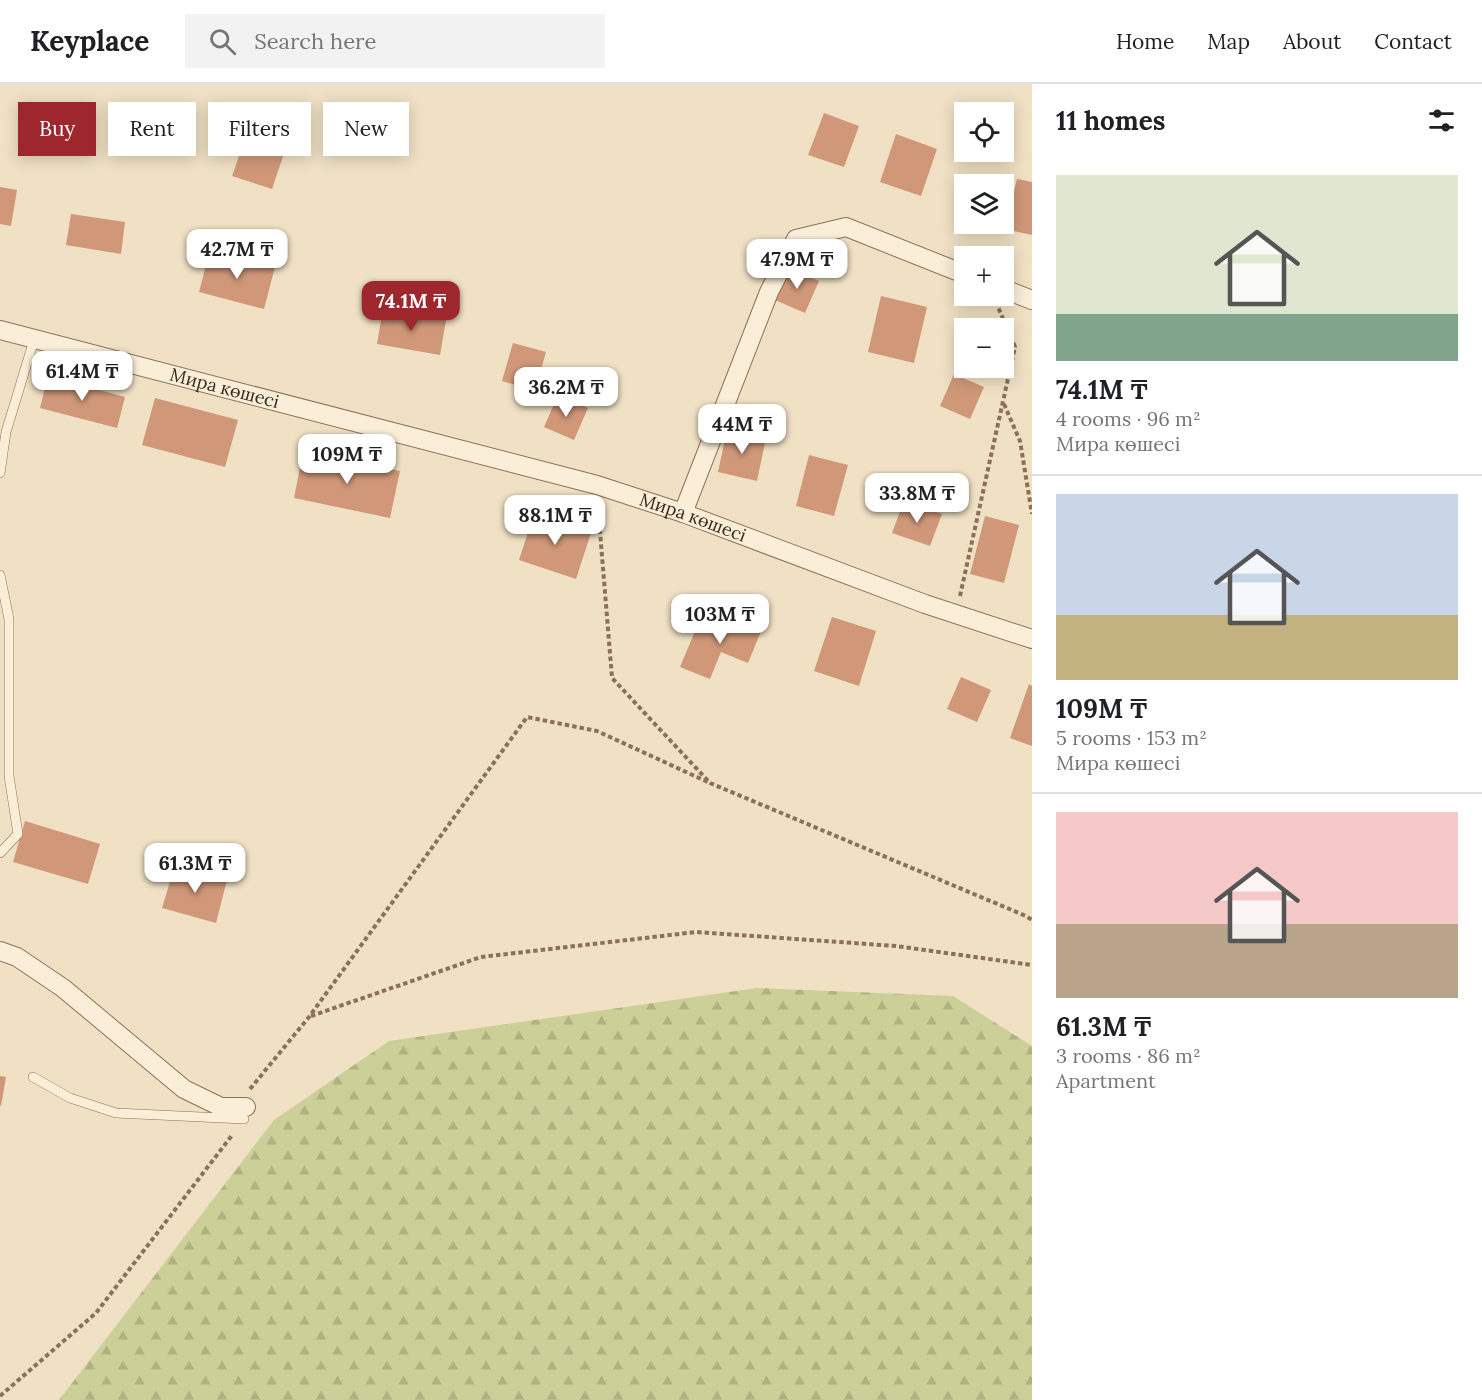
<!DOCTYPE html>
<meta charset="utf-8">
<style>
:root{--surface:#fff;--page:#f2f2f2;--text:#202124;--muted:#757577;--line:#e0e0e0;--accent:#9e272e}
body{margin:0;font-family:Lora,serif;background:var(--page);color:var(--text);height:100vh;display:flex;flex-direction:column;font-size:22px;white-space:nowrap}
*{box-sizing:border-box;margin:0}
p{font-size:20px;color:var(--muted)}
.icon{flex:none;width:33px;height:33px;fill:none;stroke:currentColor;stroke-width:2;stroke-linecap:round;stroke-linejoin:round}
.map{position:relative;flex:1;overflow:hidden}
.panel{display:flex;flex-direction:column;background:var(--surface);width:450px}
.panel>*{flex:none}
.top-card{position:absolute;left:18px;top:18px;width:570px;height:54px;display:flex;gap:12px}
.fabs{position:absolute;left:954px;top:18px;display:grid;gap:12px}
.fabs a{display:grid;place-items:center;width:60px;height:60px;border-radius:0px;background:var(--surface);box-shadow:0 3px 15px #0003;font-size:30px}
.price{position:absolute;translate:-50% -51px;padding:0 14px;border-radius:12px;background:#fff;color:#222;font-size:20px;line-height:39px;filter:drop-shadow(0 2px 3px #0008)}
.price::after{content:'';position:absolute;left:50%;top:36px;width:18px;height:14px;margin-left:-9px;background:inherit;clip-path:polygon(0 0,100% 0,50% 100%)}
.price.on{background:var(--accent);color:#fff}
ul{padding:0;list-style:none}
li{display:grid;align-content:center;gap:12px;height:318px;padding:0 24px}
li+li{border-top:2px solid var(--line)}
li span{display:grid;place-items:center;height:186px;border-radius:0px;color:#555}
li>.icon{margin-inline-start:auto}
span .icon{width:108px;height:108px;fill:#fffc;stroke-width:1}
li b{font-size:26px}
h2{display:flex;justify-content:space-between;align-items:center;height:72px;padding:0 24px;font-size:26px}
.tag{padding:0 21px;border-radius:0px;background:var(--surface);box-shadow:0 3px 15px #0003;font-size:21px;line-height:54px}
.tag.on{background:var(--accent);color:#fff}
header{display:flex;align-items:center;gap:36px;box-sizing:border-box;height:84px;padding:0 30px;background:var(--surface);border-bottom:2px solid var(--line)}
header strong{font-size:28px}
nav{display:flex;gap:33px;margin-inline-start:auto;font-size:21px}
.search{width:420px;height:54px;background:var(--page);display:flex;align-items:center;gap:15px;box-sizing:border-box;padding:0 21px;border-radius:0px;color:var(--muted);font-size:22px}
main{display:flex;flex:1;min-height:0}
.map>svg:first-child{display:block}
</style>
<header>
<strong>Keyplace</strong>
<div class="search"><svg class="icon" aria-label="search" viewBox="0 0 24 24"><circle cx="10" cy="10" r="6"/><path d="M15 15l6 6"/></svg>Search here</div>
<nav><a>Home</a><a>Map</a><a>About</a><a>Contact</a></nav>
</header>
<main>
<div class="map">
<svg width="1032" height="1316" viewBox="0 0 1032 1316">
<defs>
<pattern id="forest-firs" width="22" height="20" patternUnits="userSpaceOnUse" patternTransform="scale(1.5)"><rect width="22" height="20" fill="#cccf97"/><path d="M5 1l3.5 6h-7zM16 11l3.5 6h-7z" fill="#b0b282"/></pattern>
</defs>
<rect width="100%" height="100%" fill="#f0e1c4"/>
<path fill="url(#forest-firs)" d="M757,904L953,912L1032,962V1316H59L274,1036L389,957Z"/>
<g fill="#d09879">
<path d="M257,21L296,34L272,105L232,92Z"/>
<path d="M824,29L859,42L844,83L808,71Z"/>
<path d="M896,50L937,65L921,112L880,98Z"/>
<path d="M1017,95L1032,98V151L1005,145Z"/>
<path d="M0,103L17,106L11,142L0,140Z"/>
<path d="M71,130L125,138L121,170L66,161Z"/>
<path d="M210,166L275,183L264,225L199,208Z"/>
<path d="M789,184L819,197L805,229L775,216Z"/>
<path d="M881,212L927,223L914,279L868,268Z"/>
<path d="M383,224L446,236L440,271L377,260Z"/>
<path d="M513,259L546,268L535,307L502,297Z"/>
<path d="M954,290L984,303L970,335L940,322Z"/>
<path d="M48,292L125,313L117,344L40,324Z"/>
<path d="M558,311L588,324L574,356L544,343Z"/>
<path d="M155,314L238,336L225,383L142,361Z"/>
<path d="M727,346L766,354L757,397L718,388Z"/>
<path d="M303,368L400,387L390,434L294,414Z"/>
<path d="M809,371L848,381L834,432L796,422Z"/>
<path d="M904,417L942,430L930,462L892,449Z"/>
<path d="M534,430L591,449L576,495L519,476Z"/>
<path d="M985,432L1019,441L1004,499L970,490Z"/>
<path d="M726,530L762,545L748,579L721,568L710,595L680,583L698,540L718,548Z"/>
<path d="M832,533L876,547L859,602L814,587Z"/>
<path d="M961,593L991,606L977,638L947,625Z"/>
<path d="M1029,600L1032,602V662L1010,654Z"/>
<path d="M25,737L100,760L88,800L13,778Z"/>
<path d="M175,781L227,796L216,839L162,824Z"/>
<path d="M0,992L6,993L1,1022L0,1021Z"/>
</g>
<g fill="none" stroke-linecap="round" stroke-linejoin="round">
<defs>
<g id="lane">
<path d="M0,389L6,348L34,256"/>
<path d="M0,491L9,535V692L18,750L0,769"/>
<path d="M33,993L70,1014L116,1029L244,1035"/>
</g>
<g id="street">
<path d="M1004,205L1032,216"/>
<path id="s1" d="M0,246L597,401L683,429L925,520L1032,555"/>
<path d="M683,429L769,208L796,155L846,143L964,190"/>
<path d="M0,867L17,873L63,904L184,1005L221,1023H246"/>
</g>
</defs>
<use href="#lane" stroke="#8c7159" stroke-width="10"/>
<use href="#street" stroke="#8c7159" stroke-width="20"/>
<g stroke="#8c7159" stroke-width="4" stroke-dasharray="4.5 3" stroke-linecap="butt">
<path d="M1004,320L1020,357L1032,430"/>
<path d="M598,423L612,594L710,699L1026,832L1032,836"/>
<path d="M960,512L1015,263L998,223"/>
<path d="M311,932L481,873L696,848L896,862L1032,881"/>
<path d="M250,1005L309,933L527,633L597,647L710,699"/>
<path d="M0,1312L96,1229L233,1050"/>
</g>
<use href="#lane" stroke="#faeed8" stroke-width="9"/>
<use href="#street" stroke="#faeed8" stroke-width="18"/>
</g>
<g text-anchor="middle" stroke-width="4.5" stroke-linejoin="round" paint-order="stroke">
<g font-size="18" fill="#3b2b1e" stroke="#f7ebd4">
<text dy="6" stroke="none"><textPath href="#s1" startOffset="232">Мира көшесі</textPath></text>
<text dy="6" stroke="none"><textPath href="#s1" startOffset="718">Мира көшесі</textPath></text>
</g>
</g>
</svg>
<div class="fabs">
<a><svg class="icon" aria-label="locate" viewBox="0 0 24 24"><circle cx="12" cy="12" r="6"/><path d="M12 2v4M12 18v4M2 12h4M18 12h4"/></svg></a>
<a><svg class="icon" aria-label="layers" viewBox="0 0 24 24"><path d="M12 4l9 5-9 5-9-5zM3 14l9 5 9-5"/></svg></a>
<a>+</a>
<a>−</a>
</div>
<b class="price" style="left:237px;top:196px">42.7M ₸</b>
<b class="price" style="left:797px;top:206px">47.9M ₸</b>
<b class="price on" style="left:411px;top:248px">74.1M ₸</b>
<b class="price" style="left:82px;top:318px">61.4M ₸</b>
<b class="price" style="left:566px;top:334px">36.2M ₸</b>
<b class="price" style="left:742px;top:371px">44M ₸</b>
<b class="price" style="left:347px;top:401px">109M ₸</b>
<b class="price" style="left:917px;top:440px">33.8M ₸</b>
<b class="price" style="left:555px;top:462px">88.1M ₸</b>
<b class="price" style="left:720px;top:561px">103M ₸</b>
<b class="price" style="left:195px;top:810px">61.3M ₸</b>
<div class="top-card">
<a class="tag on">Buy</a>
<a class="tag">Rent</a>
<a class="tag">Filters</a>
<a class="tag">New</a>
</div>
</div>
<section class="panel">
<h2>11 homes<svg class="icon" aria-label="filters" viewBox="0 0 24 24"><path d="M4 7h16M4 17h16"/><circle cx="9" cy="7" r="2"/><circle cx="15" cy="17" r="2"/></svg></h2>
<ul>
<li><span style="background:linear-gradient(#dfe7d0 75%,#7fa58c 0)"><svg class="icon" aria-label="home" viewBox="0 0 24 24"><path d="M3 11l9-7 9 7M6 9v11h12V9"/></svg></span><div><b>74.1M ₸</b><p>4 rooms · 96 m²</p><p>Мира көшесі</p></div></li>
<li><span style="background:linear-gradient(#c9d6e8 65%,#c2b280 0)"><svg class="icon" aria-label="home" viewBox="0 0 24 24"><path d="M3 11l9-7 9 7M6 9v11h12V9"/></svg></span><div><b>109M ₸</b><p>5 rooms · 153 m²</p><p>Мира көшесі</p></div></li>
<li><span style="background:linear-gradient(#f6c9c9 60%,#b9a48a 0)"><svg class="icon" aria-label="home" viewBox="0 0 24 24"><path d="M3 11l9-7 9 7M6 9v11h12V9"/></svg></span><div><b>61.3M ₸</b><p>3 rooms · 86 m²</p><p>Apartment</p></div></li>
</ul>
</section>
</main>
